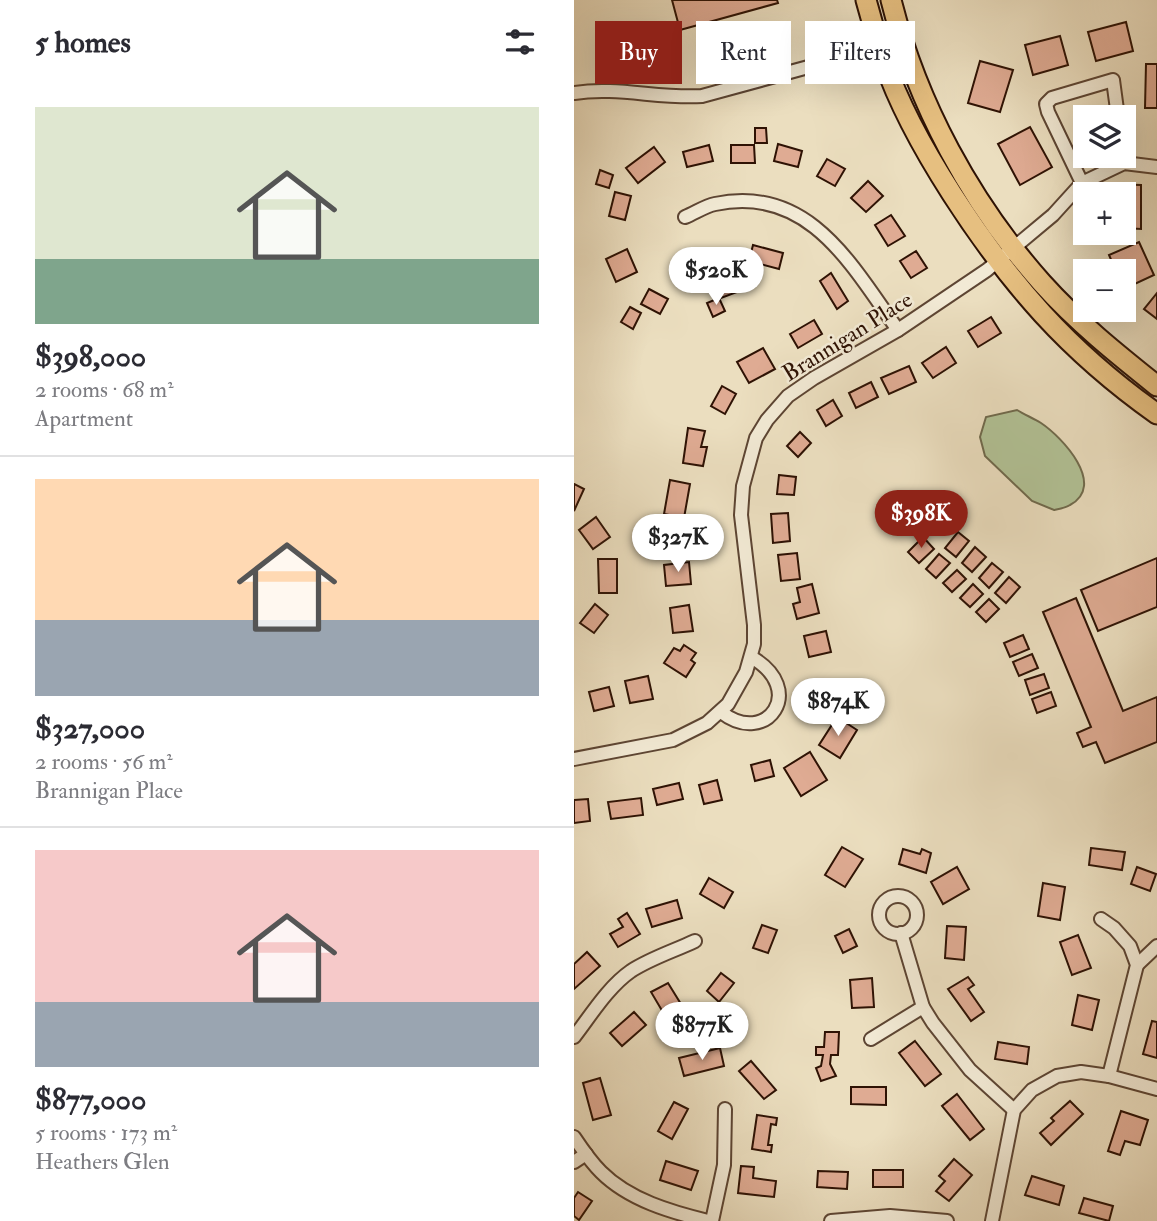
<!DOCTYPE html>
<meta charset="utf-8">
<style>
:root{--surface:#fff;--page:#f2f2f3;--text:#2b2b33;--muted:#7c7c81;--line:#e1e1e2;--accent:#8f2418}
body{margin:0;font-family:"IM FELL Double Pica",serif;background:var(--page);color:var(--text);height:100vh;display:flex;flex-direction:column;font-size:26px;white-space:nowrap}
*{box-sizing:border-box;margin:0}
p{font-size:23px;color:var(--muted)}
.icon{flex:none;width:38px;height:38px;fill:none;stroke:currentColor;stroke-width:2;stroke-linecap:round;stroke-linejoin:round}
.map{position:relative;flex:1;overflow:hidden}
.panel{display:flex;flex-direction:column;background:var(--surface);width:574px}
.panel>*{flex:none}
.hud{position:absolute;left:21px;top:21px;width:457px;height:63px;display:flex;gap:14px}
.buttons{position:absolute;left:499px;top:105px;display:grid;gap:14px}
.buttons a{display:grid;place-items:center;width:63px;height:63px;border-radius:0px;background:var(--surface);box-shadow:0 7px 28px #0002;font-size:35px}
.price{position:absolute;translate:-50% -60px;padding:0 16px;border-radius:24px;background:#fff;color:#222;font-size:23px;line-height:46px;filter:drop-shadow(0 2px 4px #0008)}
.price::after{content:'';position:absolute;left:50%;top:42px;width:21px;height:16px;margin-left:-10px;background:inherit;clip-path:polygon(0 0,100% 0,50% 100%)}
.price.active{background:var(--accent);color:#fff}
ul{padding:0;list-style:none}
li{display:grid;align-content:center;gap:14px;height:371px;padding:0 35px}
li+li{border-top:2px solid var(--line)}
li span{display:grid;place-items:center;height:217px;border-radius:0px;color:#555}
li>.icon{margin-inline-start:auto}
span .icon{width:126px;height:126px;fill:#fffc;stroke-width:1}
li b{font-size:30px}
h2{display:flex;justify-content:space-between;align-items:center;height:84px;padding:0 35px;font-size:30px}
.pill{padding:0 24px;border-radius:0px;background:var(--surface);box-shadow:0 7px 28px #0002;font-size:24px;line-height:63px}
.pill.active{background:var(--accent);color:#fff}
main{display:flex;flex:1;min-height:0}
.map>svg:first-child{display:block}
</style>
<main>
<section class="panel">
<h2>5 homes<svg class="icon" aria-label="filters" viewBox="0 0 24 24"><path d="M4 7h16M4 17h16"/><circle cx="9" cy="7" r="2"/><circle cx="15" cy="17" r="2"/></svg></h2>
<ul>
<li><span style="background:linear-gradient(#dfe7d0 70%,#7fa58c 0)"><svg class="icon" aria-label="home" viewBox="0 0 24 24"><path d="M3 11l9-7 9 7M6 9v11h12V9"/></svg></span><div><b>$398,000</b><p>2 rooms · 68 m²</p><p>Apartment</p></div></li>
<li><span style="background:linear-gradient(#ffd9b3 65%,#9aa5b1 0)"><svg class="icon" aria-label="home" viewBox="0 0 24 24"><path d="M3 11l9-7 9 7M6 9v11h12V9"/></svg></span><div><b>$327,000</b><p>2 rooms · 56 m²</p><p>Brannigan Place</p></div></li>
<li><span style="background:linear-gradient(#f6c9c9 70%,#9aa5b1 0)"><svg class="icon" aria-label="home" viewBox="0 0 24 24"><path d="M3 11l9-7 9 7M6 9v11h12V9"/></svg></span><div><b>$877,000</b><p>5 rooms · 173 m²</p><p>Heathers Glen</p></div></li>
</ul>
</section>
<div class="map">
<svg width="583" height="1221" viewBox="0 0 583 1221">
<rect width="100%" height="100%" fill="#ebdebf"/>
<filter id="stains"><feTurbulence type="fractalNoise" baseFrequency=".00286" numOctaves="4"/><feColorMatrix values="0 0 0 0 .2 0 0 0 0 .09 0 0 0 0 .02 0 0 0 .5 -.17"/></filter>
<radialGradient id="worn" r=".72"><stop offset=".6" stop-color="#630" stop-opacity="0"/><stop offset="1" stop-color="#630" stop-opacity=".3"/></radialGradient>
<path fill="#b2c296" stroke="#706a4d" stroke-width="2" d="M443,410C451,415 459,418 467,423C488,437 533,485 496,505C491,508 485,509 480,510L458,501L411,456L406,437L412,417Z"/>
<g fill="#dfab93" stroke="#2e1204" stroke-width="2">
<path d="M98,0H203L204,3L106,30Z"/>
<path d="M552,22L559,51L522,61L514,32Z"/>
<path d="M486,36L494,65L459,75L451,45Z"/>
<path d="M406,61L439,70L426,112L394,103Z"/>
<path d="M572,64H583V108H571Z"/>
<path d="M456,127L478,167L446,185L424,144Z"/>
<path d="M181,128H192L193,143H181Z"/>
<path d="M204,144L228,151L224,167L200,161Z"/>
<path d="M135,145L139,161L113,167L109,152Z"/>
<path d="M157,145H180L181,163H157Z"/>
<path d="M80,147L91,162L64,183L52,168Z"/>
<path d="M253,159L271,169L261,186L243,176Z"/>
<path d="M26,170L39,175L35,188L22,184Z"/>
<path d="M294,181L309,196L292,212L277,198Z"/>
<path d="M533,184L567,185V229L550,228V194H533Z"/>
<path d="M41,192L57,196L51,220L35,216Z"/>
<path d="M317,215L331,236L314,246L301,225Z"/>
<path d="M565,242L580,275L550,289V271H542L535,255Z"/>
<path d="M179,245L209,253L205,269L175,261Z"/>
<path d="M53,249L63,272L42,282L32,259Z"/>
<path d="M342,251L353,268L337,278L326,261Z"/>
<path d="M164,273L171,289L147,298L141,282Z"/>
<path d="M257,273L274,301L263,309L246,281Z"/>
<path d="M75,289L94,299L86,314L67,304Z"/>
<path d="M583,293V319L570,309Z"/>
<path d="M145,298L151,311L139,317L133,303Z"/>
<path d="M56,307L67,313L59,329L47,322Z"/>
<path d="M417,317L427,333L404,347L394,331Z"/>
<path d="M240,320L248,334L224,348L216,334Z"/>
<path d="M372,347L382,363L359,378L348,363Z"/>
<path d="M189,348L201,369L175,383L163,362Z"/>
<path d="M335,366L342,382L315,394L307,378Z"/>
<path d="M297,382L304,397L282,408L275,393Z"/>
<path d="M148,386L162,394L151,414L137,406Z"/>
<path d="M259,400L268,416L252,426L243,410Z"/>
<path d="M114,428L131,431L127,447H133L129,466L109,463Z"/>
<path d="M226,432L237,443L224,457L213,446Z"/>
<path d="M205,475L222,477L220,495L203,494Z"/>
<path d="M96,480L116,484L110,518L90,514Z"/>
<path d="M0,484L10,489L0,511Z"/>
<path d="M214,513L216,541L199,543L197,514Z"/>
<path d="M22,517L36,537L19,549L5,530Z"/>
<path d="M110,526L112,548L70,552L67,529Z"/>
<path d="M384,532L395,541L382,557L371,548Z"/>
<path d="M349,537L360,549L345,563L334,552Z"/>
<path d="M401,547L412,557L398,572L388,563Z"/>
<path d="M223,553L226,579L207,581L204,555Z"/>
<path d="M365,554L376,563L362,578L352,569Z"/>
<path d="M583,558V607L524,631L507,590Z"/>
<path d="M24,559H43V593H25Z"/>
<path d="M115,562L117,584L92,586L90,565Z"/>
<path d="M418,563L429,572L415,588L405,578Z"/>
<path d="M383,570L392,579L378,592L369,583Z"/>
<path d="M435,577L446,587L432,603L421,593Z"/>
<path d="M238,584L245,613L223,619L219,604L226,602L223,588Z"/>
<path d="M399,584L409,594L396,607L386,598Z"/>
<path d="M502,598L549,711L583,697V742L531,763L522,742L509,747L503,733L517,727L469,612Z"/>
<path d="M415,599L425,609L412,622L402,612Z"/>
<path d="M21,604L34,615L20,633L6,623Z"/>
<path d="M115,605L119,631L99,633L96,608Z"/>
<path d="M252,631L257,652L235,657L230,636Z"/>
<path d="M449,635L455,649L436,657L430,643Z"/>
<path d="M110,645L122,653L117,660L121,663L112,677L90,663L100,648L106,651Z"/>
<path d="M458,654L464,668L445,676L439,662Z"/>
<path d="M470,674L475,688L456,695L451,680Z"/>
<path d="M74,676L79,699L56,703L51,681Z"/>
<path d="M279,684L284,707L250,713L246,690Z"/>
<path d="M35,687L40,706L20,711L15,692Z"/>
<path d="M477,692L482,706L463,713L458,699Z"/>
<path d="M263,717L283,730L266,758L245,745Z"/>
<path d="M236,752L253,780L227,796L210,768Z"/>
<path d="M196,760L200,776L181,781L177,765Z"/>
<path d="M143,780L148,800L130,804L125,785Z"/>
<path d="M105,783L109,799L83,805L79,789Z"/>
<path d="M67,798L69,815L37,819L34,802Z"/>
<path d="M14,799L16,821L0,823V800Z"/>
<path d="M268,847L289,859L271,887L251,875Z"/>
<path d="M517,848L551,852L548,870L515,865Z"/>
<path d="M329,849L346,854L348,849L357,853L352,873L325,864Z"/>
<path d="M383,867L395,889L369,904L357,882Z"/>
<path d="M563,867L582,874L576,891L557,884Z"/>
<path d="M135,878L159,892L150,908L126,894Z"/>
<path d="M469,883L491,887L486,920L464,916Z"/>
<path d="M103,900L108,918L78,927L72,909Z"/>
<path d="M53,913L66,934L44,947L36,934L49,927L44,919Z"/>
<path d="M188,925L203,930L194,953L179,948Z"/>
<path d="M373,926L392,927L390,960L371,958Z"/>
<path d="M275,929L283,946L269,953L261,936Z"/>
<path d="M504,935L517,968L498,975L486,942Z"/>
<path d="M13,952L26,966L0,989V964Z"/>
<path d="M147,973L160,983L145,1002L133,991Z"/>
<path d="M394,977L400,985L394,989L410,1012L397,1021L374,989Z"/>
<path d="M298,978L300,1007L278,1008L276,980Z"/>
<path d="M94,983L110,1009L93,1019L77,992Z"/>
<path d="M504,995L525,1000L518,1030L498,1025Z"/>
<path d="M60,1012L72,1025L48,1046L36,1033Z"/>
<path d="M578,1021L583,1022V1058L569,1054Z"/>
<path d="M251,1032H265L264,1055H257L256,1064L262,1076L247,1081L242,1068L247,1066L249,1055H242V1047H250Z"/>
<path d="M341,1041L367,1074L351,1086L325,1053Z"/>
<path d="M424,1042L455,1047L453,1064L421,1059Z"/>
<path d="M146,1048L150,1066L110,1076L105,1058Z"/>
<path d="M177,1061L202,1090L190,1099L165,1071Z"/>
<path d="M26,1078L37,1115L19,1120L9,1083Z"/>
<path d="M277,1087H312V1105L277,1104Z"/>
<path d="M383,1094L410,1129L396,1140L368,1106Z"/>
<path d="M496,1101L509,1114L477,1145L466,1133L480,1121L477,1118Z"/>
<path d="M100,1102L114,1109L98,1139L84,1131Z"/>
<path d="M547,1111L574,1120L566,1145L551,1141L546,1155L534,1151Z"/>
<path d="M183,1115L203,1118L202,1125L197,1124L194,1145H198L197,1152L178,1149Z"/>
<path d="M380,1159L398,1175L375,1201L362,1191L371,1181L365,1176Z"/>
<path d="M92,1161L124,1171L117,1190L86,1180Z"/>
<path d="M167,1166L180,1167L179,1178L202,1181L200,1197L164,1193Z"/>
<rect x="299" y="1170" width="30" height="17"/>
<path d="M244,1171L274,1172L273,1189L243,1187Z"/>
<path d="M458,1176L490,1186L485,1205L451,1195Z"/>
<path d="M4,1192L18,1201L5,1220L0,1216V1198Z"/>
<path d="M510,1198L539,1206L535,1221L505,1213Z"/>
</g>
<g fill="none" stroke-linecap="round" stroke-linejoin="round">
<defs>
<g id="street">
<path d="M0,93C43,86 85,99 128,96L293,51L327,39"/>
<path d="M508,183L474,112L472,104L478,98L539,80L544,117"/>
<path d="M111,217C121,213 131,206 141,204C235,184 278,266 324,330"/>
<path d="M147,712C193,748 234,689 177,657"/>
<path d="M0,759L99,740L133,723L154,704L172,672L180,644V625L167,515L169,486L182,438L193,420L214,396L240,378L324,330L413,270L479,215L508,183L550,163L583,167"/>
<circle cx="324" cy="915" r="19"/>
<path d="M527,919L540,928L556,946L563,965L535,1076"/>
<path d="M327,933L349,1007L359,1023L396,1070L440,1110"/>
<path d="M563,965L583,946"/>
<path d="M0,1037C17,1015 34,987 57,971C77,958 100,951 121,941"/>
<path d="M297,1039L349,1007"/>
<path d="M0,1137C8,1149 16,1161 27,1172C55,1200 97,1212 134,1221"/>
<path d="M0,1162L12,1154"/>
<path d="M138,1221L150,1165L151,1109"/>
<path d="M257,1221L316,1216L373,1221"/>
<path d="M418,1221L440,1110L458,1090L483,1076L507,1072L535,1076L583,1089"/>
</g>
<g id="primary">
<path d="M292,0C298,21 303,41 310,61C326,108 351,152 378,194C436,284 494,351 583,414"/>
<path d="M317,0C343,104 397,203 468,283C503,322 543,354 583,386"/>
</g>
</defs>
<use href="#street" stroke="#5d4533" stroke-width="16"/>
<use href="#primary" stroke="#2e1204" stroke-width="23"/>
<use href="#street" stroke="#f2ead5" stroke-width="12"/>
<use href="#primary" stroke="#e6bf80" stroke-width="19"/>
</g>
<g text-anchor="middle" stroke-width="5" stroke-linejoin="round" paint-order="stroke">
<g font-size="23" fill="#2e1204" stroke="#f2ead5">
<text transform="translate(273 336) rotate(-32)" y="8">Brannigan Place</text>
</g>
</g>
<rect width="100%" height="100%" filter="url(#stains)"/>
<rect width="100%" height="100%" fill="url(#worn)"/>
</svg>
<div class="buttons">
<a><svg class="icon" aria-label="layers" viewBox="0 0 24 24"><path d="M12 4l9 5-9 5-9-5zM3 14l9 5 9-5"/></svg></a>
<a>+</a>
<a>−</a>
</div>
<b class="price" style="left:142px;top:307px">$520K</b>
<b class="price active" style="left:347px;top:550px">$398K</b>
<b class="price" style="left:104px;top:574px">$327K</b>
<b class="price" style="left:264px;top:738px">$874K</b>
<b class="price" style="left:128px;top:1062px">$877K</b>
<div class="hud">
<a class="pill active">Buy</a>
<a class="pill">Rent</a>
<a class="pill">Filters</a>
</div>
</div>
</main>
